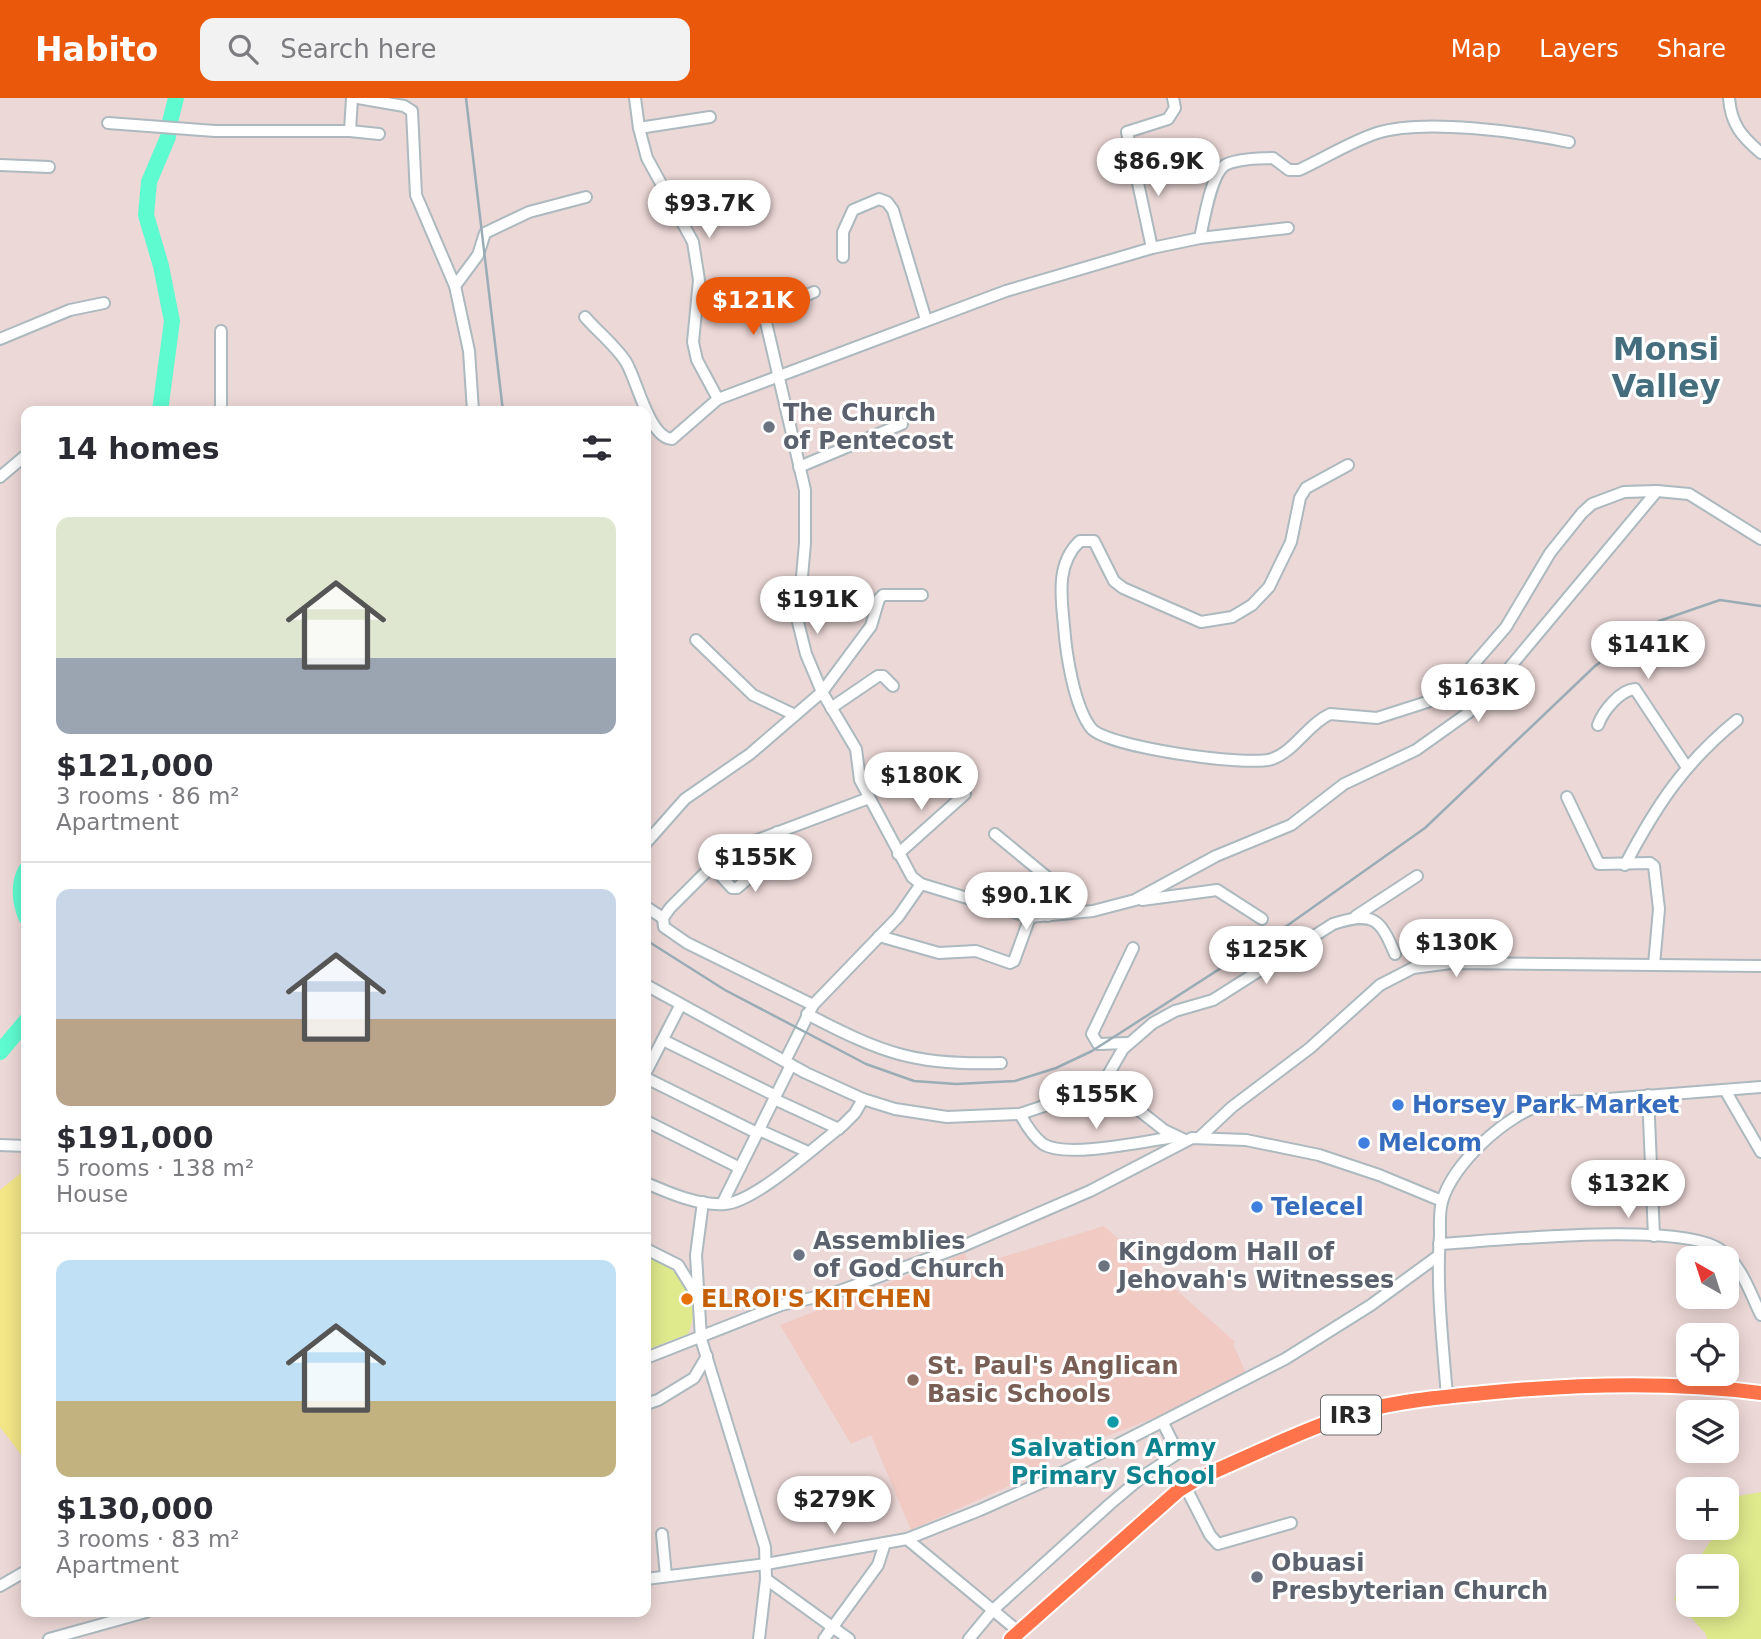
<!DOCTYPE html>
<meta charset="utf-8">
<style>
:root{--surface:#fff;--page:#f2f2f3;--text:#2b2b33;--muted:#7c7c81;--line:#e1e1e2;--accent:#ea580c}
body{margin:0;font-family:"DejaVu Sans",sans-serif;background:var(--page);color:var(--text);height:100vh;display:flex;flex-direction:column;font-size:26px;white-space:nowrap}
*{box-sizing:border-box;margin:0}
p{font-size:23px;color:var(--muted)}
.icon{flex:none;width:38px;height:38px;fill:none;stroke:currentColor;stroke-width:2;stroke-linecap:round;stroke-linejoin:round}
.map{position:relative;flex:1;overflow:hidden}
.details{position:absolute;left:21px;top:308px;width:630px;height:1211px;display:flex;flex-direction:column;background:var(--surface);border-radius:14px;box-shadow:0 4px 18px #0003}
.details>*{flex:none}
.needle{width:46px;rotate:321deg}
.tools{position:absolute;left:1676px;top:1148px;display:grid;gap:14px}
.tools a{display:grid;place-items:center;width:63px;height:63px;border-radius:14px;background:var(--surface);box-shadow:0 4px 18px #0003;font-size:35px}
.price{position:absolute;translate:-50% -60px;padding:0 16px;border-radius:24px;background:#fff;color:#222;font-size:23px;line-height:46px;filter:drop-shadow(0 2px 4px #0008)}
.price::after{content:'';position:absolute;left:50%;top:42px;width:21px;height:16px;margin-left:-10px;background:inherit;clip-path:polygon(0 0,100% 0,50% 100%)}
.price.current{background:var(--accent);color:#fff}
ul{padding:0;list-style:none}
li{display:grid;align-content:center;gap:14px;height:371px;padding:0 35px}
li+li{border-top:2px solid var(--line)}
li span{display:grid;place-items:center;height:217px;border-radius:14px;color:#555}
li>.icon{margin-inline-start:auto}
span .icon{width:126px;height:126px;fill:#fffc;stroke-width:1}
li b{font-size:30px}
h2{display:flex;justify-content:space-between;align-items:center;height:84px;padding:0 35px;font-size:30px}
header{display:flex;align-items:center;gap:42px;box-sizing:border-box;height:98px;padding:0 35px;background:var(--accent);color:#fff}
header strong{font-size:33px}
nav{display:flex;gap:38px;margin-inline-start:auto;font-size:24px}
.search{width:490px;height:63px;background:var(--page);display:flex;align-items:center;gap:18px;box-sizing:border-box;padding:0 24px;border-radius:14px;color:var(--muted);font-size:26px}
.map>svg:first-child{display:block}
</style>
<header>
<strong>Habito</strong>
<div class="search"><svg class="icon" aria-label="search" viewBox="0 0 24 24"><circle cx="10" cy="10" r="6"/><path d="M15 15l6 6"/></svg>Search here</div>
<nav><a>Map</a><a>Layers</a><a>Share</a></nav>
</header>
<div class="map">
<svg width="1761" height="1541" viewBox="0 0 1761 1541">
<rect width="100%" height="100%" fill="#ecd8d7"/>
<path fill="#f1cac4" d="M1104,1128L1235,1244L1233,1246L1246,1275L1175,1312L1046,1361L1049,1370L911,1432L871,1337L851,1346L780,1227L965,1155L970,1169Z"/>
<g fill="#dfea8d">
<path d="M646,1157C678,1167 704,1202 688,1236L646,1252Z"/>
<path d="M1761,1394V1541H1707L1706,1536L1674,1501L1689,1477V1507H1727V1468H1694L1719,1430H1727V1416L1739,1398Z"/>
</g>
<path fill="#f3e687" d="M26,1071V1363L0,1329V1092Z"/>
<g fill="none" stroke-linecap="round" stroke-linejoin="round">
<g stroke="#5efbd0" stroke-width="16">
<path d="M170,24L176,0"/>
<path d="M160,313L172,223L161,168L146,117L149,84L168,39"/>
<path d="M26,772C18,786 20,804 26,819"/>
<path d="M0,954L26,923"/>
</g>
<defs>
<g id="minor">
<path d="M358,0L404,8L412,13L416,97L455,188L469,253L473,313"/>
<path d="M635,0L639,30L647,60L693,144L699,182L693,244L697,262L718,301"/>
<path d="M1729,0C1731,26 1741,38 1761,55"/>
<path d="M108,25L215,33H350L379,36"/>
<path d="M639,30L710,19"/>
<path d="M350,33L352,0"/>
<path d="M0,67L49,69"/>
<path d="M1200,140L1288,130"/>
<path d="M1152,150L1127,34L1168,21L1175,10L1173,0"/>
<path d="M843,159V134L853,112L879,101L887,104L893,112L926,222"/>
<path d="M455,188L478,157L485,135L529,114L586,99"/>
<path d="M758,190L805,392V445L798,524L806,556L822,594L856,651L860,682L912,779L921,786L1030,819L1093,813L1135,802L1216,758L1291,727L1344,686L1416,652L1468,615L1490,593L1657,393L1689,396L1761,441"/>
<path d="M764,215L814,194"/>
<path d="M585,219C597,233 616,248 626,264C637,282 649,340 672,341L718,301L1006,193L1152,150L1200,140C1204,123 1211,73 1227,66C1240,61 1259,60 1273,60L1289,72H1299C1325,60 1350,44 1377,35C1424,20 1520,34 1569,44"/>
<path d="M0,241L70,212L104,205"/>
<path d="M221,313V233"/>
<path d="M1348,367L1306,390L1300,400L1291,444L1269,489L1252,507L1232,519L1201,524L1123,490L1114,483L1094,443H1080C1056,465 1061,498 1064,528C1066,556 1074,608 1091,630C1106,649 1247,669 1272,661C1295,653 1308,626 1330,616L1377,620L1427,604L1453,590L1506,529L1550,455L1582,415L1592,406L1624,394L1657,393"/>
<path d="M799,369L902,326"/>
<path d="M0,379L26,357"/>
<path d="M696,542L753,597L795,617"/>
<path d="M831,610L878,578H883L893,588"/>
<path d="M1598,627C1603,613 1620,592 1635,591L1686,668"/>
<path d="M1567,699L1599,766L1650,765L1654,768L1659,811L1654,867"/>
<path d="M995,736L1047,779L1050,785L1048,818"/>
<path d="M646,745L685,701L750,656L822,594L871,528L879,501L883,497H922"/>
<path d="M898,756L965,696"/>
<path d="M1625,767C1656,708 1684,665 1737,622"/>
<path d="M712,768L732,790H737C758,773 768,759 777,734"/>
<path d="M1142,802L1217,792L1262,821"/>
<path d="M646,809L663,820"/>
<path d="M1356,818L1417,778"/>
<path d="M879,838L939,855L976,853L1010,865L1014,863L1030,819"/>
<path d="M646,887L806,975L863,1001L895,1011L947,1019L1020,1016L1101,989L1117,995L1164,1032L1185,1042"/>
<path d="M813,907L687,845L664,829L663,820L670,810L718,762L736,750L869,700"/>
<path d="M807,916C882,955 915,968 1001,965"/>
<path d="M663,942L776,998"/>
<path d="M1128,945L1098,946L1092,936L1133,850"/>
<path d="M785,963L813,907L898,819L921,786"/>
<path d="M646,974L680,908"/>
<path d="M646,980L757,1035"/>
<path d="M1101,989L1123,951L1153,925L1175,913L1213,902L1333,826C1373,813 1380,820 1395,856"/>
<path d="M1725,992L1761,1054"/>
<path d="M1648,997L1654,1138"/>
<path d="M774,1001L839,1031"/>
<path d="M1020,1016C1026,1027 1033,1039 1043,1046C1066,1061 1146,1043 1174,1039"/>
<path d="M646,1023L740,1070"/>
<path d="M759,1032L808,1054"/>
<path d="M1200,1039L1232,1009L1310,950L1380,887L1413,870L1451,865L1761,868"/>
<path d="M0,1047L26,1048"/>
<path d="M646,1085C669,1095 699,1108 725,1106C755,1104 817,1047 843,1027L855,1015L863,1001"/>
<path d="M703,1104L696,1157L701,1241L765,1449L766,1481L759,1541"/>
<path d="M722,1106L791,967"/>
<path d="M1439,1146C1494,1143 1685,1122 1722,1153C1742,1168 1750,1195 1761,1217"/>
<path d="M646,1151L678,1167L696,1196"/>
<path d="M646,1260L781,1207L834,1195L963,1148L1090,1093L1192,1040L1246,1042L1319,1057L1379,1077L1442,1103"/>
<path d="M1447,1299C1443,1245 1436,1191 1440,1137C1440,1126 1439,1114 1442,1104C1452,1066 1507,1016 1544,1006L1761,989"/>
<path d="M646,1306L658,1302L694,1280L707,1258"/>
<path d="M1185,1388L1210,1437L1218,1446L1291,1425"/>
<path d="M662,1436L666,1478"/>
<path d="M907,1441L1018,1533"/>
<path d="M646,1481L766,1466L907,1441L980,1412L1054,1379L1285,1261L1371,1207L1438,1158"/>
<path d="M766,1481L849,1541"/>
<path d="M0,1488L26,1473"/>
<path d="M49,1541L146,1514"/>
<path d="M824,1541L878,1467L885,1445"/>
<path d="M969,1541L993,1512L1110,1406L1142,1379L1178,1355L1163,1325"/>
</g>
<path id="major" d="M1011,1541L1179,1392L1199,1380C1254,1357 1310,1327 1367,1312C1405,1302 1445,1299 1484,1295C1575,1286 1669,1283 1761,1295"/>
</defs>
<use href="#minor" stroke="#acb9be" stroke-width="14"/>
<use href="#major" stroke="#fff" stroke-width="18"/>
<use href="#minor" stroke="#fff" stroke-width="10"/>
<use href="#major" stroke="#ff734a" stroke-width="14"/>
<g stroke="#9aacb5" stroke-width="2.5">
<path d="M466,0L503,313"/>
<path d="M646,842L725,892L866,966L914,983L956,986L1015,983L1056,970L1092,953L1288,827L1425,730L1595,568L1659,523L1720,502L1761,508"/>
</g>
</g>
<g fill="#6b7280" stroke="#fff" stroke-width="2.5">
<circle cx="769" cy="329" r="7"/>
<circle cx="799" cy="1157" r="7"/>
<circle cx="1104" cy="1168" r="7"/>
<circle cx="1257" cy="1479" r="7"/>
</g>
<g fill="#3f7fe0" stroke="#fff" stroke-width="2.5">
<circle cx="1398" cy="1007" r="7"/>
<circle cx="1364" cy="1045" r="7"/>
<circle cx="1257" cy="1109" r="7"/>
</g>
<circle fill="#e8710a" stroke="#fff" stroke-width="2.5" cx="687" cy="1201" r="7"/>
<circle fill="#8d6e63" stroke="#fff" stroke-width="2.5" cx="913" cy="1282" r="7"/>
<circle fill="#0f9aa8" stroke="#fff" stroke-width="2.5" cx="1113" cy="1324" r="7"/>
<g text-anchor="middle" stroke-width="6" stroke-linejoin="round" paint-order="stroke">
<rect fill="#fff" stroke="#686868" stroke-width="2" x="1321" y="1297.5" width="60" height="39" rx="5"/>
<g font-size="23" font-weight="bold" fill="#282828">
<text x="1351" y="1325">IR3</text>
</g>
<g font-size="24" font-weight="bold" fill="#5b616d" stroke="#fff" text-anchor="start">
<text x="783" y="323">The Church<tspan x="783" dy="28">of Pentecost</tspan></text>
<text x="813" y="1151">Assemblies<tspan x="813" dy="28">of God Church</tspan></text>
<text x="1118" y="1162">Kingdom Hall of<tspan x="1118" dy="28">Jehovah's Witnesses</tspan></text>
<text x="1271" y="1473">Obuasi<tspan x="1271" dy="28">Presbyterian Church</tspan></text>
</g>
<g font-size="24" font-weight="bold" fill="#366cbe" stroke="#fff" text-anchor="start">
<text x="1412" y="1015">Horsey Park Market</text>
<text x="1378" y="1053">Melcom</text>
<text x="1271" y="1117">Telecel</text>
</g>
<g font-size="24" font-weight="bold" fill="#c56008" stroke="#fff" text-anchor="start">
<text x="701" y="1209">ELROI'S KITCHEN</text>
</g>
<g font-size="24" font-weight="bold" fill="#785e54" stroke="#fff" text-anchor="start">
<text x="927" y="1276">St. Paul's Anglican<tspan x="927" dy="28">Basic Schools</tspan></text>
</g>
<g font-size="24" font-weight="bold" fill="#0d838f" stroke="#fff">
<text x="1113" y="1358">Salvation Army<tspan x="1113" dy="28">Primary School</tspan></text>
</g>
<g font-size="32" font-weight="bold" fill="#446d7d" stroke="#fff">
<text x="1666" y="262">Monsi<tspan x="1666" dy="37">Valley</tspan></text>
</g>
</g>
</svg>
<div class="tools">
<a><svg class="needle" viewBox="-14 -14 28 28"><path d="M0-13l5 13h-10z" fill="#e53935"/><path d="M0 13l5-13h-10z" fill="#7c7c81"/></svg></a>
<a><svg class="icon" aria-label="locate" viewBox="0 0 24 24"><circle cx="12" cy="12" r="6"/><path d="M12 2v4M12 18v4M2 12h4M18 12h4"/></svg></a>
<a><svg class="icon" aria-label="layers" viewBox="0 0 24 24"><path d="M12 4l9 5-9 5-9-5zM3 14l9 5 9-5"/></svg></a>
<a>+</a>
<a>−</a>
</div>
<b class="price" style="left:1158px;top:100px">$86.9K</b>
<b class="price" style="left:709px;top:142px">$93.7K</b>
<b class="price current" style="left:753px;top:239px">$121K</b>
<b class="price" style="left:817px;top:538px">$191K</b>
<b class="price" style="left:1648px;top:583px">$141K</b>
<b class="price" style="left:1478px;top:626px">$163K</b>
<b class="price" style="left:921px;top:714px">$180K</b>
<b class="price" style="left:755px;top:796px">$155K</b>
<b class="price" style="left:1026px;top:834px">$90.1K</b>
<b class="price" style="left:1456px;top:881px">$130K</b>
<b class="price" style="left:1266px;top:888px">$125K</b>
<b class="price" style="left:1096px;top:1033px">$155K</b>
<b class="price" style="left:1628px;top:1122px">$132K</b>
<b class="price" style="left:834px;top:1438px">$279K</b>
<section class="details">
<h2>14 homes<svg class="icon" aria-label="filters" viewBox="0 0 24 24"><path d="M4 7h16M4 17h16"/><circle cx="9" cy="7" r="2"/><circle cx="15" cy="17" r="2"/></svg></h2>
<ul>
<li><span style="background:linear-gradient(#dfe7d0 65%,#9aa5b1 0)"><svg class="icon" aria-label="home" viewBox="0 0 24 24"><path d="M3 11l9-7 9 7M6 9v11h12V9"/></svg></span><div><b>$121,000</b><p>3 rooms · 86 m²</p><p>Apartment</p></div></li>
<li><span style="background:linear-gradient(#c9d6e8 60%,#b9a48a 0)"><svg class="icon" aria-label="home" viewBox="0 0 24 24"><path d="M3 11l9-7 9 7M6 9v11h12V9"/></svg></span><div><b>$191,000</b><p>5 rooms · 138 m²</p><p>House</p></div></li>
<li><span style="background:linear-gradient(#bfe0f5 65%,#c2b280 0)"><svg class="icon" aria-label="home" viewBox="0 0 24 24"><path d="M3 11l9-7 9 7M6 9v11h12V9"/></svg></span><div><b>$130,000</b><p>3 rooms · 83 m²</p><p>Apartment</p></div></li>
</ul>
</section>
</div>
